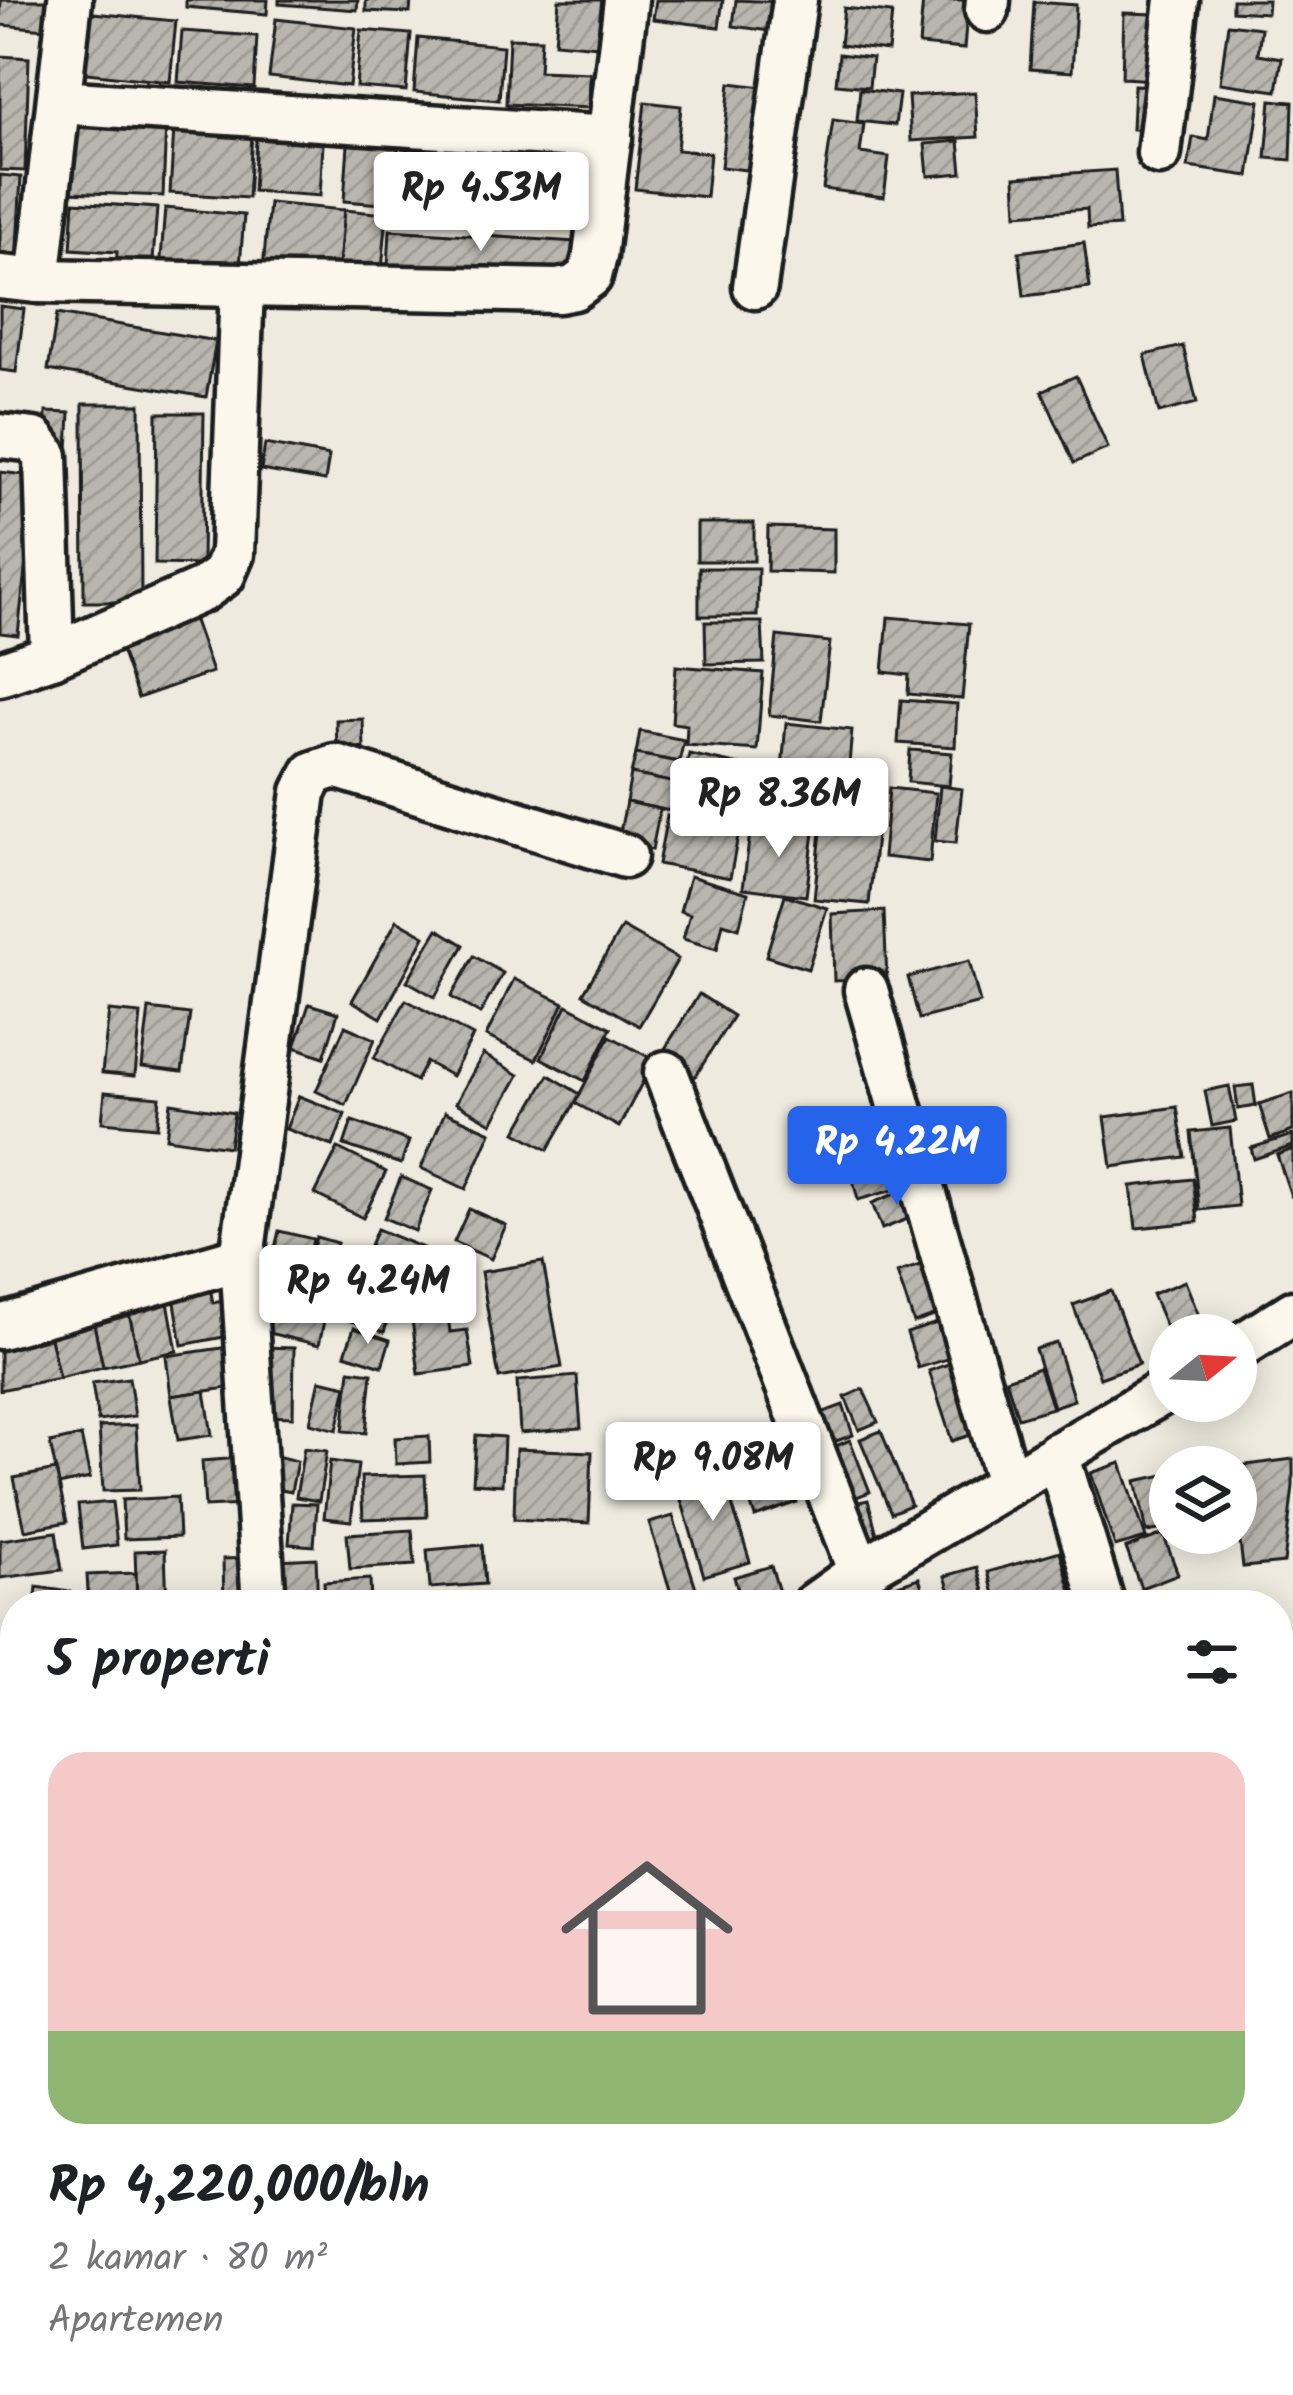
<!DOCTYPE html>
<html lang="id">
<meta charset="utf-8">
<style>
:root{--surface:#fff;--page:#f2f2f2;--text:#202124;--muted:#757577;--line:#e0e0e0;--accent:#2563eb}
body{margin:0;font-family:Kalam,sans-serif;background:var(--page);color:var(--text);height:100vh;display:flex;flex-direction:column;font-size:45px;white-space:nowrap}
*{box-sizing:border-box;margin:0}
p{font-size:39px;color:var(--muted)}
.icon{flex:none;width:66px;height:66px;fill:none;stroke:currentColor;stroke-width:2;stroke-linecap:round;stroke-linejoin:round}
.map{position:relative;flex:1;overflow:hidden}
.sheet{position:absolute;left:0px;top:1590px;width:1293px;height:807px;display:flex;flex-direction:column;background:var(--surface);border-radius:48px 48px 0 0;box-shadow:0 6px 30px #0003}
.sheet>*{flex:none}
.needle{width:78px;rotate:72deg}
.controls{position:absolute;left:1149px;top:1314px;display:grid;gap:24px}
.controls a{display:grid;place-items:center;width:108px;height:108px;border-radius:50%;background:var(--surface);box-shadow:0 6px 30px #0003;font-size:60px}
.price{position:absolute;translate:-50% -102px;padding:0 27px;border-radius:12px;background:#fff;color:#222;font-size:39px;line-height:78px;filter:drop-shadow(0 3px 6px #0008)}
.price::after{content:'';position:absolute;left:50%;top:72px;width:36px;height:27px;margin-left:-18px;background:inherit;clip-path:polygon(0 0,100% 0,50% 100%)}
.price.active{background:var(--accent);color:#fff}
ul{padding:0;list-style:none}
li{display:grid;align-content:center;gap:24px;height:636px;padding:0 48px}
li+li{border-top:3px solid var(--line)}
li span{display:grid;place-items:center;height:372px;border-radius:36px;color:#555}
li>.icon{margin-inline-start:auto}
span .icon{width:216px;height:216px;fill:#fffc;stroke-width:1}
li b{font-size:51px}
h2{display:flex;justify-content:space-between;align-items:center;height:144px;padding:0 48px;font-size:51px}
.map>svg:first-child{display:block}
</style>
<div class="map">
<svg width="1293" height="2395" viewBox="0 0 1293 2395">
<defs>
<pattern id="building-hatch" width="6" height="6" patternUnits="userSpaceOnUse" patternTransform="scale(3)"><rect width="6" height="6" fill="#b9b6af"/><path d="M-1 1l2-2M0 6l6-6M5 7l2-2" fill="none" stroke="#9e9c96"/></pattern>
</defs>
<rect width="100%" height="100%" fill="#eeeadf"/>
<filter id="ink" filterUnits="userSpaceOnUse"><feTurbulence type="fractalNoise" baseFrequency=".00833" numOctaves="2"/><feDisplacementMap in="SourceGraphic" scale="24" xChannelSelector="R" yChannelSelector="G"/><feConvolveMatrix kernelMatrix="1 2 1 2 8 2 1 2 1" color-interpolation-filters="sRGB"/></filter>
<g filter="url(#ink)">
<g fill="url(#building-hatch)" stroke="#1c1c1c" stroke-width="3">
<path d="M1,0H60L58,30L0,25Z"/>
<path d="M186,0H268L267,14L186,7Z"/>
<path d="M279,0H358L357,10L279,4Z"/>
<path d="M366,0H411L410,13L366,11Z"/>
<path d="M559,0H604L599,46L555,42Z"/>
<path d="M656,0H723L719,27L653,19Z"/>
<path d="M736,0L782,2L777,32L733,26Z"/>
<path d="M923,0H968L964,49L919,45Z"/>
<path d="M1232,0H1268L1267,13L1232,11Z"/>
<path d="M1034,2L1076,5L1072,72L1030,69Z"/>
<path d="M844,8L892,13L888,51L840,45Z"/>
<path d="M83,12L176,21L170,82L77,72Z"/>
<path d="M1124,13L1158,14L1156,80L1122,78Z"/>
<path d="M276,19L356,28L349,86L269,77Z"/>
<path d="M1228,24L1261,28L1258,54L1282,58L1277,91L1220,83Z"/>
<path d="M361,30L411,34L406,91L356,87Z"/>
<path d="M182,31L257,36L254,88L178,82Z"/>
<path d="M418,38L503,46L499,100L414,92Z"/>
<path d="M509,38L541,39L539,71L590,73L589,108L506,104Z"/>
<path d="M839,54L872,58L869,87L836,84Z"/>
<path d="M0,56L29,58L25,171L0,170Z"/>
<path d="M730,83L772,88L763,172L721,167Z"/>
<path d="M1134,85L1160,86L1158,130L1132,129Z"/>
<path d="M860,89L899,94L895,125L857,121Z"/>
<path d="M975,92L978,137L911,141L908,96Z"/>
<path d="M1214,94L1260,101L1249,176L1188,167L1193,137L1208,140Z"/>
<path d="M1271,100L1293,102L1291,160L1266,158Z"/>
<path d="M645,102L681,106L677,150L710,153L706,197L635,189Z"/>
<path d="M71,119L166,123L163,196L68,192Z"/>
<path d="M833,120L864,124L860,153L889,157L884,197L823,189Z"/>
<path d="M174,129L252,134L248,198L170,193Z"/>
<path d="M349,131L399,135L394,205L344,201Z"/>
<path d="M256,139L323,144L320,196L253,191Z"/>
<path d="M407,140L447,142L443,206L404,204Z"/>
<path d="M959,141L962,173L928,176L925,144Z"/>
<path d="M456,146L499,150L493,216L451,212Z"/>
<path d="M517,148L585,154L579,224L511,218Z"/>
<path d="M1115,170L1119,226L1088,228L1087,209L1017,214L1015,177Z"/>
<path d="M0,175L21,177L16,262L0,261Z"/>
<path d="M74,202L157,208L152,274L116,271L117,252L71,249Z"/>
<path d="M269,203L344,210L338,277L263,269Z"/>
<path d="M165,208L244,215L239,278L160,271Z"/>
<path d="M344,210L387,214L381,281L338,277Z"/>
<path d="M390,230L576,242L573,277L388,266Z"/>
<path d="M1084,243L1090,288L1024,296L1019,252Z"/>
<path d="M0,306L24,309L16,372L0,370Z"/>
<path d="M57,314L216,341L206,397L48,370Z"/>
<path d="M1183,346L1197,403L1159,413L1145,355Z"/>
<path d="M1076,376L1108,448L1074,463L1042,391Z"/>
<path d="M83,404H140L141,602H84Z"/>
<path d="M46,412L70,413L68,451H45Z"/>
<path d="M157,413H204L202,565L155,564Z"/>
<path d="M265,444L329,456L325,481L261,470Z"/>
<path d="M0,472L35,476L18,635L0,633Z"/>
<rect x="697" y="523" width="57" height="38"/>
<path d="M768,527L834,529V573L767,571Z"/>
<path d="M699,568H758L757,616H699Z"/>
<path d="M888,617L969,624L962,699L908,694L909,675L883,672Z"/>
<path d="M193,618L212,672L138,698L119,645Z"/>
<path d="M705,622H762L764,663L706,664Z"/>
<path d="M777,636L830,642L821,721L769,715Z"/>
<path d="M676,666L763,673L757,750L686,745L687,725L672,723Z"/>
<path d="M901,700L957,704L955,747L898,743Z"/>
<path d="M363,719L364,748H337L336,720Z"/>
<path d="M786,723L852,730L848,776L782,769Z"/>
<path d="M640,731L684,740L679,762L636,754Z"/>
<path d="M910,750L952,753L949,786L908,782Z"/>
<path d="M636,754L679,762L676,783L631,774Z"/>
<path d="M689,754L744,766L731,824L677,812Z"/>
<path d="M782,769L848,776L842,831L776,824Z"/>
<path d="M631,774L676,783L670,811L626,802Z"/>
<path d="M852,774L882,777L875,830L846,827Z"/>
<path d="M940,786L962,789L956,843L935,841Z"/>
<path d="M889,788L936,793L930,862L883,857Z"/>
<path d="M626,802L660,809L652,850L618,842Z"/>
<path d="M667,816L739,831L730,878L658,864Z"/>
<path d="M751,825L814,832L806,896L743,888Z"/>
<path d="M821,831L876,836L869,904L814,899Z"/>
<path d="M690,876L748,893L739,928L723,923L717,949L683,939L690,914L680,911Z"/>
<path d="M785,895L827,908L808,969L766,956Z"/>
<path d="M884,911L887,979L834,981L832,914Z"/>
<path d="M397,920L425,936L381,1018L352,1001Z"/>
<path d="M622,927L678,959L639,1026L583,994Z"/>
<path d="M438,929L464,945L435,997L407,981Z"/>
<path d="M474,956L503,973L480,1014L451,997Z"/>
<path d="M969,961L980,1003L919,1019L908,977Z"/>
<path d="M514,979L564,1003L536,1060L486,1036Z"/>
<path d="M699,994L733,1016L695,1077L661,1055Z"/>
<path d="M406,1000L473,1036L452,1076L426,1062L416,1081L374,1058Z"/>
<path d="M309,1004L338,1013L324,1057L295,1047Z"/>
<path d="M567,1005L611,1028L585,1081L541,1058Z"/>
<path d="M149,1009L190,1014L182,1072L142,1067Z"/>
<path d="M109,1011L141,1014L135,1076L102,1073Z"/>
<path d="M345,1026L375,1039L346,1105L316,1091Z"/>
<path d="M610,1036L654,1060L619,1127L575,1103Z"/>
<path d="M483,1054L519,1075L492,1123L456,1103Z"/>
<path d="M549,1075L580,1094L548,1150L516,1132Z"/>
<path d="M1253,1085L1256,1106L1238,1109L1235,1087Z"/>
<path d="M1229,1086L1236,1121L1212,1126L1205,1091Z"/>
<path d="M105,1092L160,1097L157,1127L102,1122Z"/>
<path d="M1293,1093V1131L1270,1139L1259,1104Z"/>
<path d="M299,1096L345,1114L333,1146L286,1129Z"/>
<path d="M171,1103L234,1113L229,1147L166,1138Z"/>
<path d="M889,1107L902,1150L843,1168L830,1125Z"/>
<path d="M1177,1107L1185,1157L1112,1167L1105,1117Z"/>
<path d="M445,1112L491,1132L466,1189L421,1168Z"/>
<path d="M352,1121L409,1141L401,1164L344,1145Z"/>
<path d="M1230,1128L1238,1206L1199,1210L1191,1132Z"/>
<path d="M1293,1135V1146L1254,1159L1251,1148Z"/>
<path d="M338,1148L386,1172L363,1218L315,1194Z"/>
<path d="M1293,1149V1196H1291L1277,1155Z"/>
<path d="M890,1162L897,1189L858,1200L851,1172Z"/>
<path d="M401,1177L432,1190L415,1231L384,1218Z"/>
<path d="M1193,1179L1198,1222L1136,1228L1131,1186Z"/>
<path d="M912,1187L923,1213L882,1229L872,1203Z"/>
<path d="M469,1209L506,1225L491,1259L454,1242Z"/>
<path d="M377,1229L423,1248L407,1285L361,1266Z"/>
<path d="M279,1231L313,1239L298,1305L326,1311L319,1345L256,1330Z"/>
<path d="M316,1237L337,1243L329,1268L309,1262Z"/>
<path d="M543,1262L562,1367L499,1378L481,1272Z"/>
<path d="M926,1263L943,1313L914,1323L897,1273Z"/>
<path d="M359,1273L399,1286L384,1332L345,1319Z"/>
<path d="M208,1277L213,1303L227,1300L234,1335L182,1345L172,1284Z"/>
<path d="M1185,1281L1203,1326L1170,1337L1152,1294Z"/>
<path d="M166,1291L177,1351L139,1359L128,1309Z"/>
<path d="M1111,1291L1139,1364L1100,1378L1073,1305Z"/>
<path d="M446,1300L450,1332L467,1330L473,1367L419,1374L410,1304Z"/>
<path d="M128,1309L139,1359L103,1367L92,1315Z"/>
<path d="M92,1315L103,1367L59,1378L47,1325Z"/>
<path d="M949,1319L960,1355L918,1368L907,1333Z"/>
<path d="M47,1325L59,1378L0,1390V1335Z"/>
<path d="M354,1328L390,1340L382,1366L345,1354Z"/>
<path d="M1056,1343L1074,1400L1053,1407L1035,1349Z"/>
<path d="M229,1347L235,1387L171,1396L166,1356Z"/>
<path d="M261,1347L294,1348L293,1417L260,1416Z"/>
<path d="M965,1358L989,1429L952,1441L929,1371Z"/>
<path d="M1039,1368L1052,1408L1018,1418L1006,1379Z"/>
<path d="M350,1370L372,1373L366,1433L343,1431Z"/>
<path d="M577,1376L581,1428L520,1433L517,1381Z"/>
<path d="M129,1378L135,1416L98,1421L92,1383Z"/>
<path d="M320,1380L347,1386L337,1430L310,1423Z"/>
<path d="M863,1389L878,1422L859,1430L845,1397Z"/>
<path d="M205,1391L212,1435L178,1440L171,1396Z"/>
<path d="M843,1405L853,1435L822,1446L811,1417Z"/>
<path d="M136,1425L140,1490L103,1491L99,1427Z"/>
<path d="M773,1430L797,1502L755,1517L731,1445Z"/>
<path d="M881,1431L911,1505L891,1513L860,1439Z"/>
<path d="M476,1435L504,1437L502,1485L473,1483Z"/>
<path d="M81,1436L90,1478L59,1485L50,1443Z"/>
<path d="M429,1436L430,1462L396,1464L395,1438Z"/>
<path d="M850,1440L870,1492L846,1501L826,1450Z"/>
<path d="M304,1448L327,1451L319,1501L296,1497Z"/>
<path d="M516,1449L592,1452L589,1523L514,1519Z"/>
<path d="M272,1455L297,1461L291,1492L265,1487Z"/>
<path d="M240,1458L243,1505L205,1507L202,1461Z"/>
<path d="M1293,1459V1486L1284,1563L1243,1567L1236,1510V1467H1231Z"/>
<path d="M330,1461L358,1465L351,1521L324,1518Z"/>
<path d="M1121,1463L1146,1538L1115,1547L1091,1473Z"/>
<path d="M56,1470L67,1522L25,1530L14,1478Z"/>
<path d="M722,1472L750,1562L704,1576L677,1486Z"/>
<path d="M425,1475L427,1517L363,1519L361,1477Z"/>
<path d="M1164,1475L1170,1504V1528L1147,1532L1136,1481Z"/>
<path d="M177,1497L179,1537L124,1539L122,1500Z"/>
<path d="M868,1500L879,1542L861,1546L850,1504Z"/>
<path d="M112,1502L117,1545L83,1549L78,1505Z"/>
<path d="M292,1503L317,1504L314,1546L289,1544Z"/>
<path d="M673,1516L696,1588L672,1596L649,1523Z"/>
<path d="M412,1530L415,1565L350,1569L347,1534Z"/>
<path d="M56,1532L62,1570L0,1578V1540Z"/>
<path d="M1163,1534L1178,1574L1141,1588L1126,1548Z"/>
<path d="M482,1545L485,1584L430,1588L427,1550Z"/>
<path d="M165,1550L167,1605H137L135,1551Z"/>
<path d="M1060,1551L1075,1605H997L988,1572Z"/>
<path d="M253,1558L254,1605H224L223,1559Z"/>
<path d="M316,1558L318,1605H279L277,1560Z"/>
<path d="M771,1566L783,1605H743L734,1577Z"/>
<path d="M977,1567L988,1605H954L945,1576Z"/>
<path d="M136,1573L137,1605H89L87,1575Z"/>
<path d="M919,1578L928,1605H895L889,1588Z"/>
<path d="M370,1579L371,1605H325L324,1582Z"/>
<path d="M37,1587L70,1592L69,1605H35Z"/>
<path d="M1278,1645H1293V1687L1278,1688Z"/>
<path d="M1293,1693V1729L1278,1732V1696Z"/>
<path d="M15,1772V1814L0,1817V1775Z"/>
<rect x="1278" y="1988" width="10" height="67"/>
<path d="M1286,2203L1293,2256L1278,2259V2204Z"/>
<path d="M1278,2274L1293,2278V2308L1289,2327L1278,2325Z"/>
<path d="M1278,2334L1293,2337L1284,2378L1278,2377Z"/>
<path d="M70,2382H132L134,2395H73Z"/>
<path d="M140,2382H171L174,2395H143Z"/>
<path d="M400,2382H484L485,2395H401Z"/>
<path d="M490,2382H534L535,2395H492Z"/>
<path d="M955,2382H988L991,2395H940L938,2386Z"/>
<path d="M996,2382H1034L1039,2395H1000Z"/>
<path d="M1091,2382H1121L1122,2395H1091Z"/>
<path d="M1209,2382L1273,2390V2395H1207Z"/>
</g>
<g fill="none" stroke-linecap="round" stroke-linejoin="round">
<defs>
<g id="minor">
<path d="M987,10L988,0"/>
<path d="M59,102L610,138"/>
<path d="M1159,153L1177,0"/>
<path d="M0,277L38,281L70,0"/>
<path d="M38,281L558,291L574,288L590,276L595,256L626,0"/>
<path d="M755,287L795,0"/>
<path d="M0,436L34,440L46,456L52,656"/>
<path d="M0,674L52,656L202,590L223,575L232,554L242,285"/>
<path d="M866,990L1008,1483"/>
<path d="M666,1073L860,1572"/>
<path d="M0,1327L242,1258"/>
<path d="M1236,1349L1293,1313"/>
<path d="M1057,1454L1103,1605"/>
<path d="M264,1605L242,1258L304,792L314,773L335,766L625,856"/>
<path d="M814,1605L860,1572L1170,1388"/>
<path d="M0,2338L15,2333"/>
<path d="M1146,2395L1158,2382"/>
</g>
</defs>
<use href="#minor" stroke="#1c1c1c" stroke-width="51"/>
<use href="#minor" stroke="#fbf7ec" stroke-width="42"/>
</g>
</g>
</svg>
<div class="controls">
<a><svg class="needle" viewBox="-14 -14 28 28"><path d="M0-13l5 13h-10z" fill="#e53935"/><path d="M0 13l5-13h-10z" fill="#757577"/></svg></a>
<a><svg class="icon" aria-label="layers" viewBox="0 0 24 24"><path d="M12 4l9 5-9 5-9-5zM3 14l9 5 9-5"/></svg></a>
</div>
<b class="price" style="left:481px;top:254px">Rp 4.53M</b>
<b class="price" style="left:779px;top:860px">Rp 8.36M</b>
<b class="price active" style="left:897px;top:1208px">Rp 4.22M</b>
<b class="price" style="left:368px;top:1347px">Rp 4.24M</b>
<b class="price" style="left:713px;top:1524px">Rp 9.08M</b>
<section class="sheet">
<h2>5 properti<svg class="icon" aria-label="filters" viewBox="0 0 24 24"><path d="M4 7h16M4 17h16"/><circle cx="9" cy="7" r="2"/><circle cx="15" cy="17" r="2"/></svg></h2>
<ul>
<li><span style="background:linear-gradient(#f6c9c9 75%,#8fb573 0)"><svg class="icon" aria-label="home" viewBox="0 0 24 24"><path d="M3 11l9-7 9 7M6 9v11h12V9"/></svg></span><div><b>Rp 4,220,000/bln</b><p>2 kamar · 80 m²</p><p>Apartemen</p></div></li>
</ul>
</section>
</div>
